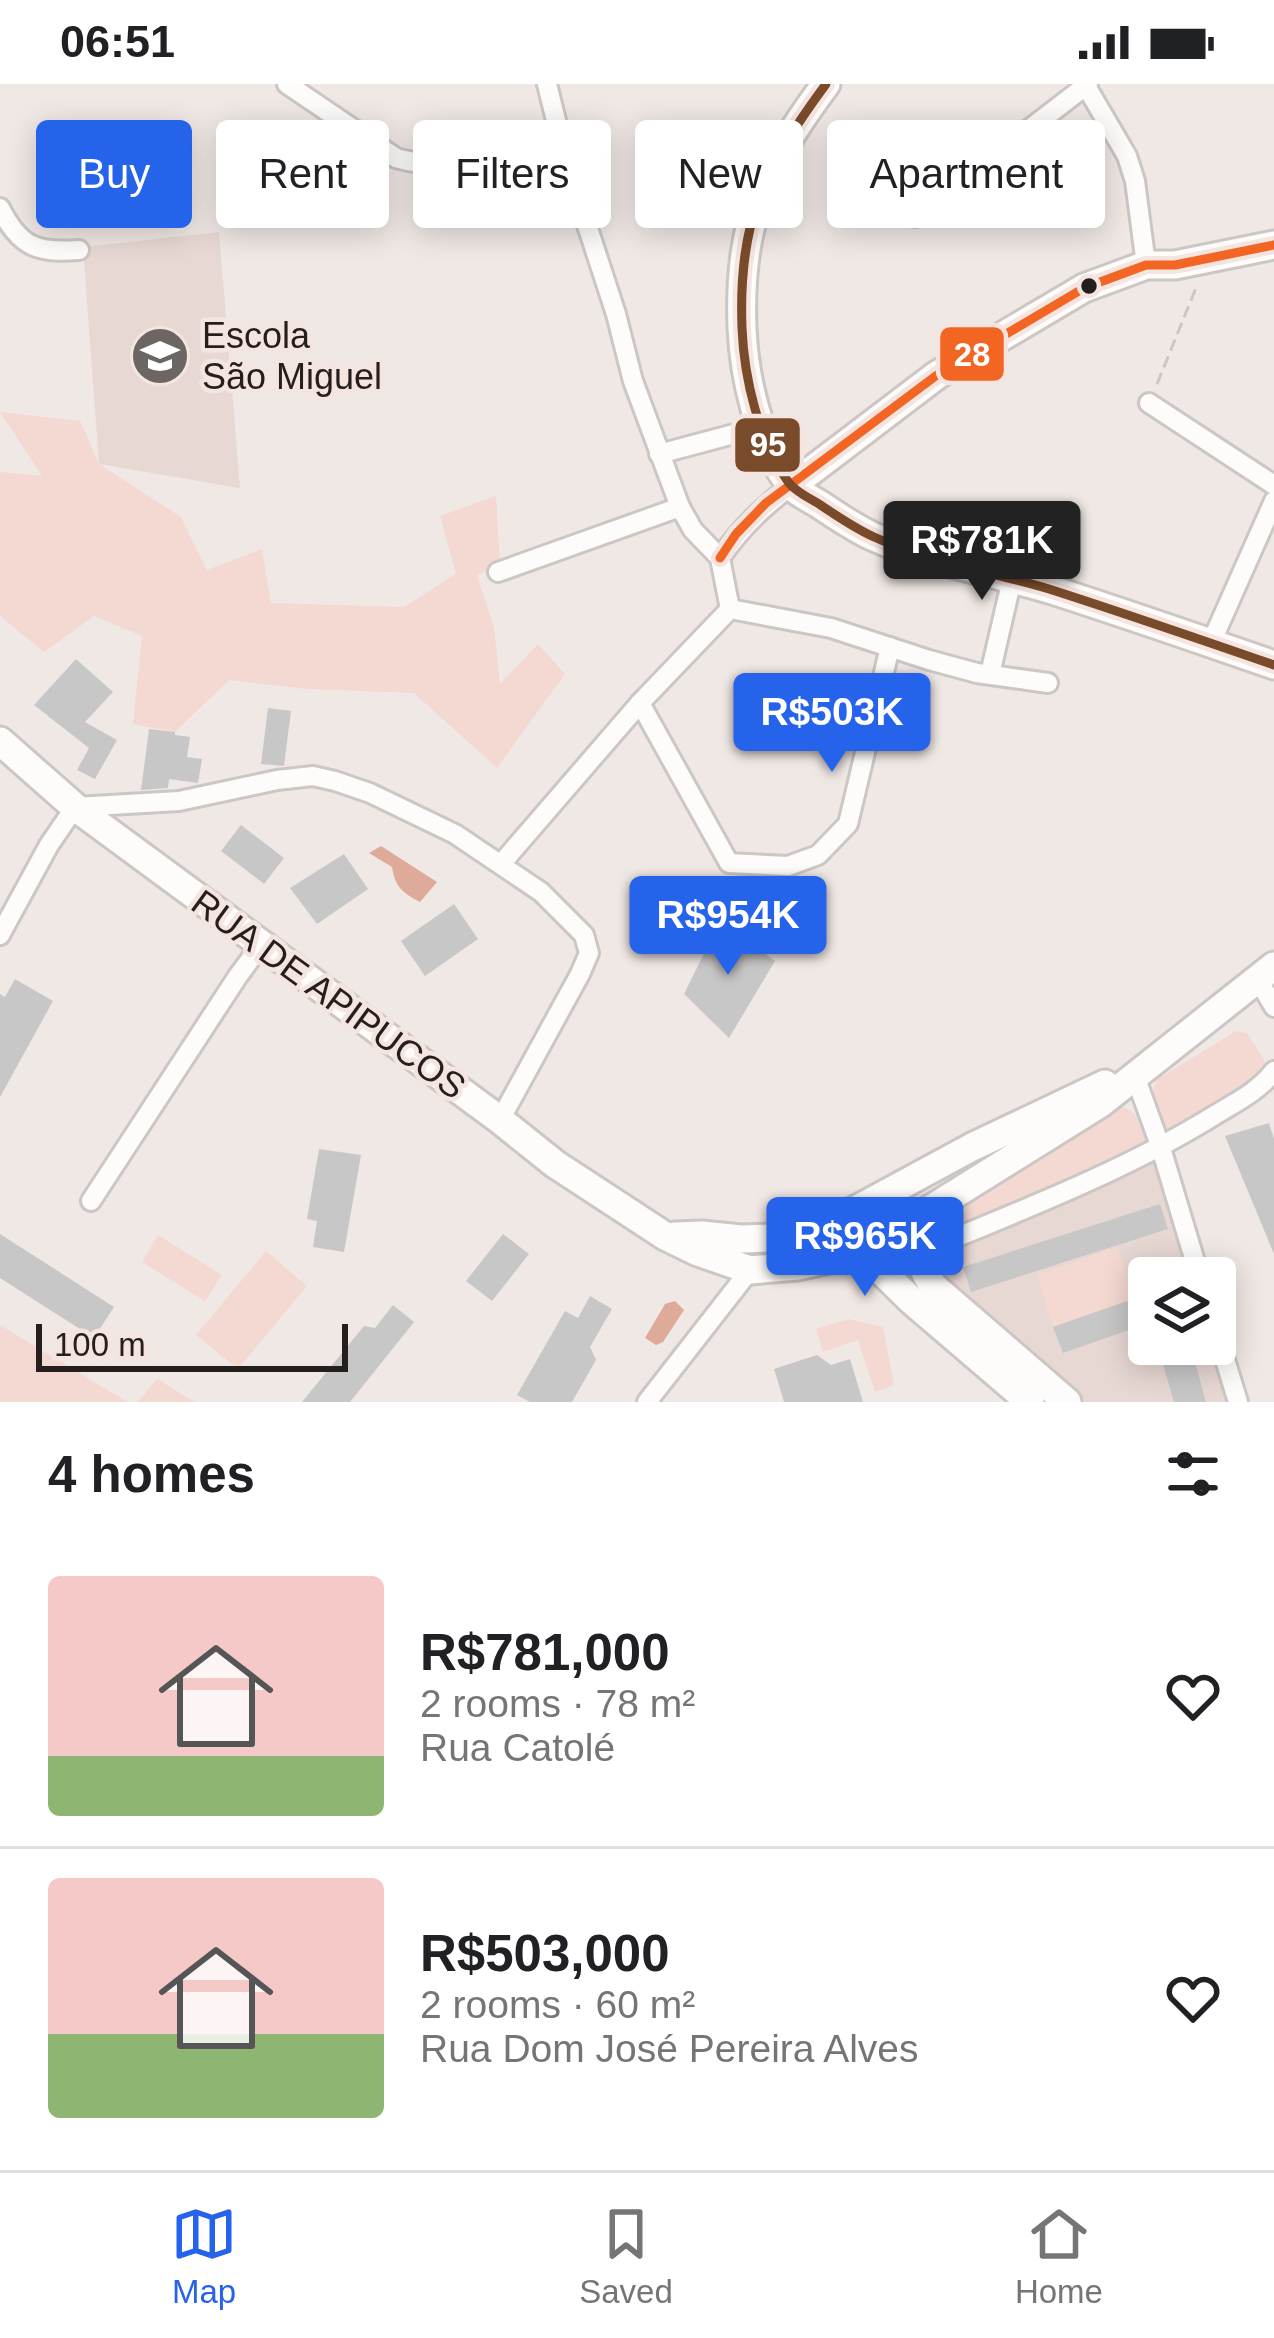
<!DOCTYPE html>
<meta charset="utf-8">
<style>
:root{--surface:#fff;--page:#f6f6f6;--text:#202124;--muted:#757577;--line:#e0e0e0;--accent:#2563eb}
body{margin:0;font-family:Helvetica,sans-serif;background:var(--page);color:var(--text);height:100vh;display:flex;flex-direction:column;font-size:45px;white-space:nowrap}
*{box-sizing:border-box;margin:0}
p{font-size:39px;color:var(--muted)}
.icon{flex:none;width:66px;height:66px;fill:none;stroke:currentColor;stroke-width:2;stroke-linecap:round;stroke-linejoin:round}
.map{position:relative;height:1318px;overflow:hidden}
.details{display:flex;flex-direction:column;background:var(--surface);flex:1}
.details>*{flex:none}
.top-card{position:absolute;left:36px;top:36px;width:1203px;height:108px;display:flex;gap:24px}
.fabs{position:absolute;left:1128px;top:1173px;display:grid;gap:24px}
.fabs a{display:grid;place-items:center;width:108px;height:108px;border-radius:12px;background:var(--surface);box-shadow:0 6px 30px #0003;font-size:60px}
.scale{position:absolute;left:36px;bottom:30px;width:312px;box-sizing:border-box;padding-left:12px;border:6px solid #241e1d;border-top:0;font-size:33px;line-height:42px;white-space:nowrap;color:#241e1d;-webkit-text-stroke:9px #f4e5e1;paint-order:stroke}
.price{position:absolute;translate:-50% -102px;padding:0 27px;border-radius:12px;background:var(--accent);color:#fff;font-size:39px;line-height:78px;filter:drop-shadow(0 3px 6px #0008)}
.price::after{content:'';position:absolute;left:50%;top:72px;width:36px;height:27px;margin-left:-18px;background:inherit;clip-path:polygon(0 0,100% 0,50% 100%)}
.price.current{background:#222;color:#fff}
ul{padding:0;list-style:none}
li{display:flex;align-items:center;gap:36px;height:300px;padding:0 48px}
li+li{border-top:3px solid var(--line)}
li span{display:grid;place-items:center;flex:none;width:336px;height:240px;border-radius:12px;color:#555}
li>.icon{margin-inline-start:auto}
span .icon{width:144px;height:144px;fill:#fffc;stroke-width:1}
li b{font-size:51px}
h2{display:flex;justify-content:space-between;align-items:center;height:144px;padding:0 48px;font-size:51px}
.chip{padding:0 42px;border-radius:12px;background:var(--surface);box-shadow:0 6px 30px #0003;font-size:42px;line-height:108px}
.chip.current{background:var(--accent);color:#fff}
.status{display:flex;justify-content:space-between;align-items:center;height:84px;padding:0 60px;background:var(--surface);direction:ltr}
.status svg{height:33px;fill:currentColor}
.tabs{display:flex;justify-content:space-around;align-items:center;height:168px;border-top:3px solid var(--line);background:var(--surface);font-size:33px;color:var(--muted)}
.tabs a{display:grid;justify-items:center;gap:6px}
.tabs .current{color:var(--accent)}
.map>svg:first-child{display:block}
</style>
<div class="status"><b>06:51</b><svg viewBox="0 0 49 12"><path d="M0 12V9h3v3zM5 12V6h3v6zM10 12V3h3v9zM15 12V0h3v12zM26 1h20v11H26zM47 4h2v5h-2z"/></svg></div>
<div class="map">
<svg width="1274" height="1318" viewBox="0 0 1274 1318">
<rect width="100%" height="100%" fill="#f0e8e5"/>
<g fill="#e8d8d3">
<path d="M219,148L240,404L99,380L83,163Z"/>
<path d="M1157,1071L1197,1194H1149V1260H1215L1238,1318H1084L941,1199L939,1164Z"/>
</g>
<g fill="#f3d9d1">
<path d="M0,328L80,337L99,380L181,433L207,486L262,465L271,519L404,523L456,490L440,432L496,412L500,479L477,491L494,543L500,600L538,560L565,590L497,684L414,609L306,605L229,596L175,648L133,640L142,552L94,532L44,568L0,532V388L42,392Z"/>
<path d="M1236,947L1247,949L1270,986L1171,1052L1163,1048C1158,1031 1147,1010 1158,995Z"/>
<path d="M1113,1022C1136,1021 1142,1041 1149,1060L938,1161L945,1139L959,1123Z"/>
<path d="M158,1151L222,1191L205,1217L142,1178Z"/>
<path d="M1117,1163L1136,1215L1053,1243L1037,1191Z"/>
<path d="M266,1167L307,1202L238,1285L196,1251Z"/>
<path d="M848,1235L883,1243L894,1301L875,1308L858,1256L823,1268L816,1245Z"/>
<path d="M0,1241L127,1318H0Z"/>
<path d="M157,1295L195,1318H138Z"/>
</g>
<g fill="#deaa9a">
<path d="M381,762L437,798L420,818C403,809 395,803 392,783L369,769Z"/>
<path d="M675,1217L684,1226L663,1258L656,1261L645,1254L665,1220Z"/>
</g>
<g fill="#c8c7c7">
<path d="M76,575L113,608L85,638L117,656L95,695L77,686L89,664L34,621Z"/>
<path d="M268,624L291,627L284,682L261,680Z"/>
<path d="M149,645L175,648V651L190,653L187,673L202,675L198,699L169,695L168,704L141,706Z"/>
<path d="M241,741L284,774L264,800L221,767Z"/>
<path d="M344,770L368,805L317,840L290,804Z"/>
<path d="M454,820L478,855L425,892L401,857Z"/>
<path d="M720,837L775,877L729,954L684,910Z"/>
<path d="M15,895L53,917L0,1013V910L5,913Z"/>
<path d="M1269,1039L1274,1055V1170L1225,1052Z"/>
<path d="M319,1065L361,1071L344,1168L313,1163L317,1137L307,1135Z"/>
<path d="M1160,1120L1168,1145L971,1208L963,1183Z"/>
<path d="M0,1150L114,1223L94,1254L0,1194Z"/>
<path d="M503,1150L529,1170L492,1217L466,1197Z"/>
<path d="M590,1212L612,1225L590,1263L596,1276L572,1318H530L517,1311L565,1227L578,1234Z"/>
<path d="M1127,1217L1130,1225L1149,1219V1239L1063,1269L1053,1243Z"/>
<path d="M393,1221L414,1238L350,1318H302L364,1242L375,1244Z"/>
<path d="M1157,1260H1190L1206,1318H1174Z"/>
<path d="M817,1271L831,1281L850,1275L863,1318H784L774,1285Z"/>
</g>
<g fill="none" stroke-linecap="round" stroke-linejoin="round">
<defs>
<g id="street">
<path d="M287,0L396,74C424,82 453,82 481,87C516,94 549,107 580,123"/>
<path d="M547,0L566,77L616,230L633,297L680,423L693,446L720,474L730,525"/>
<path d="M1086,2L1127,72L1135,97L1146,181"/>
<path d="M0,124C20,163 36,169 79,166"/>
<path d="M915,133L1088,0"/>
<path d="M1149,319L1274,401"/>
<path d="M659,370L760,343"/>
<path d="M720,474C740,445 762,423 791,402"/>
<path d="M498,488L680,423"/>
<path d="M730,525L831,544L929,576L977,589L1048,599"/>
<path d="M1211,559L1274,417"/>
<path d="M990,590L1012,495"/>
<path d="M640,619L729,779L788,782L818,771L848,740L890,563"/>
<path d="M501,780L640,619L730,525"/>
<path d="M0,851L49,761L75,723L179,717L277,696L313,692L335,697L370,709L455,750L541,808L584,851L589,869L580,890L500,1036"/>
<path d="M1257,894L1274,923"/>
<path d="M1135,992L1161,1064L1200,1194"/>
<path d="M91,1117L238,892L261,861"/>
<path d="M919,1169C1019,1127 1123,1088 1215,1031C1236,1018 1259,1007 1274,987"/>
<path d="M1215,1243L1238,1318"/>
<path d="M647,1318L750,1186"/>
</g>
<g id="secondary">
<path d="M826,0C764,84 738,137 742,244C744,294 759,358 789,399C796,408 809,414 819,420C837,432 854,444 874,453C927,477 992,488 1049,505C1124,529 1199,555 1274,581"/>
<path d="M791,402L937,291L1084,204L1146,181H1175L1274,161"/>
<path d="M0,657L75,723L500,1036L555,1080L665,1152L698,1168L750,1186L798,1182L862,1168L1101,1019L1274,882"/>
<path d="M937,1122C919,1151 912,1173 934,1203L1067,1318"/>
<path d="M675,1152L702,1151L741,1155L774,1154L810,1147L839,1135L972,1063L1105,1000"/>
<path d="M862,1168L912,1217L1030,1318"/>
</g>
</defs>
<use href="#street" stroke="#ccc6c4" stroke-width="24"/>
<use href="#secondary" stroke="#ccc6c4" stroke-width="33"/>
<path stroke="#cac7c6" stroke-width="3" stroke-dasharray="12 6" stroke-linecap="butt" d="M1157,300L1196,204"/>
<use href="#street" stroke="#fdfcfb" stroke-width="18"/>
<use href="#secondary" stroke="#fdfcfb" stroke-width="27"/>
<defs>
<path id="bus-1" d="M720,474L736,450L766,419L937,291L1084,204L1146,181H1175L1274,161"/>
<path id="bus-2" d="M826,0C764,84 738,137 742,244C744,294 759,358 789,399C796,408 809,414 819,420C837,432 854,444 874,453C927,477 992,488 1049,505C1124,529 1199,555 1274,581"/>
</defs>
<use href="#bus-1" stroke="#f4e5e1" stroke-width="18"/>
<use href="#bus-2" stroke="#f4e5e1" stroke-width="18"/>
<use href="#bus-1" stroke="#f26522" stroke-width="9"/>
<use href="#bus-2" stroke="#7a4b2a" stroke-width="9"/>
</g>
<defs>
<symbol id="school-disc" viewBox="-11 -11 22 22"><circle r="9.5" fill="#6b6563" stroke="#f4e5e1"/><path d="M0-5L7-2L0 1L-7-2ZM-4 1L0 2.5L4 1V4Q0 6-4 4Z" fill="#fff"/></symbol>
</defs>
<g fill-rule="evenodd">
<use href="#school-disc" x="127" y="239" width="66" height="66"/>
</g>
<circle fill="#241e1d" stroke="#f4e5e1" stroke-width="4.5" cx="1089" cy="202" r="10"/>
<g text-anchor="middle" stroke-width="9" stroke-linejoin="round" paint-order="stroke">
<g font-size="36" fill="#241e1d" stroke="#f4e5e1" text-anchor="start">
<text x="202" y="264">Escola<tspan x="202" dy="41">São Miguel</tspan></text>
</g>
<g font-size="36" fill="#241e1d" stroke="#f4e5e1">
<text transform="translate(329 910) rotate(36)" y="13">RUA DE APIPUCOS</text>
</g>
</g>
<g stroke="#f4e5e1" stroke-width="4.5">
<rect x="938" y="241" width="68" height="58" rx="12" fill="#f26522"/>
<rect x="733" y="332" width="69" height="58" rx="12" fill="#7a4b2a"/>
</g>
<g font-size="33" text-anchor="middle" font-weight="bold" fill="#fff">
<text x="972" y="282">28</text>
<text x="768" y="372">95</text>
</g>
</svg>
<div class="fabs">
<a><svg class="icon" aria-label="layers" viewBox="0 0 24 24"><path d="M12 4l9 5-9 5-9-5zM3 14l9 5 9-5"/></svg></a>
</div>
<div class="scale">100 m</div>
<b class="price current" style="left:982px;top:519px">R$781K</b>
<b class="price" style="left:832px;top:691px">R$503K</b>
<b class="price" style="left:728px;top:894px">R$954K</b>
<b class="price" style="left:865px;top:1215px">R$965K</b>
<div class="top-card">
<a class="chip current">Buy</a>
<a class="chip">Rent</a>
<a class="chip">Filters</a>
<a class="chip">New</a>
<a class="chip">Apartment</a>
</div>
</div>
<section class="details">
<h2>4 homes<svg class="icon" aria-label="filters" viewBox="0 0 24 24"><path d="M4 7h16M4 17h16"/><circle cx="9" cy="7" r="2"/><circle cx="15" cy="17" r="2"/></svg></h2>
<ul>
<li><span style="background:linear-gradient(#f6c9c9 75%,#8fb573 0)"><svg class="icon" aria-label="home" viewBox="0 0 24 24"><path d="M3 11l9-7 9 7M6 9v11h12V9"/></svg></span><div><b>R$781,000</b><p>2 rooms · 78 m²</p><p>Rua Catolé</p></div><svg class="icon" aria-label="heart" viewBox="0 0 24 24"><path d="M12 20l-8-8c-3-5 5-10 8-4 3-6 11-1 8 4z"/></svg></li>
<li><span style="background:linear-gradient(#f6c9c9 65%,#8fb573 0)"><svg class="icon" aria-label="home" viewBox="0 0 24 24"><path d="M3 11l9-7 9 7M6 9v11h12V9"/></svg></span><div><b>R$503,000</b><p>2 rooms · 60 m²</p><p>Rua Dom José Pereira Alves</p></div><svg class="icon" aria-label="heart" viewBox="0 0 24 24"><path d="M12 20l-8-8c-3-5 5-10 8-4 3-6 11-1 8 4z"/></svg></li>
</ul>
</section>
<nav class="tabs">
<a class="current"><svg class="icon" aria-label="map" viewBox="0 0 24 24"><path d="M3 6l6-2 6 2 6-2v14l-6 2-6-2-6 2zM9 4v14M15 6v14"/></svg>Map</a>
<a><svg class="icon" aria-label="saved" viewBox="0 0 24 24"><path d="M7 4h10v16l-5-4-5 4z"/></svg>Saved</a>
<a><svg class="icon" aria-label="home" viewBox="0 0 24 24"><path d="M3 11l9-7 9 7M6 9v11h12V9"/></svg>Home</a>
</nav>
